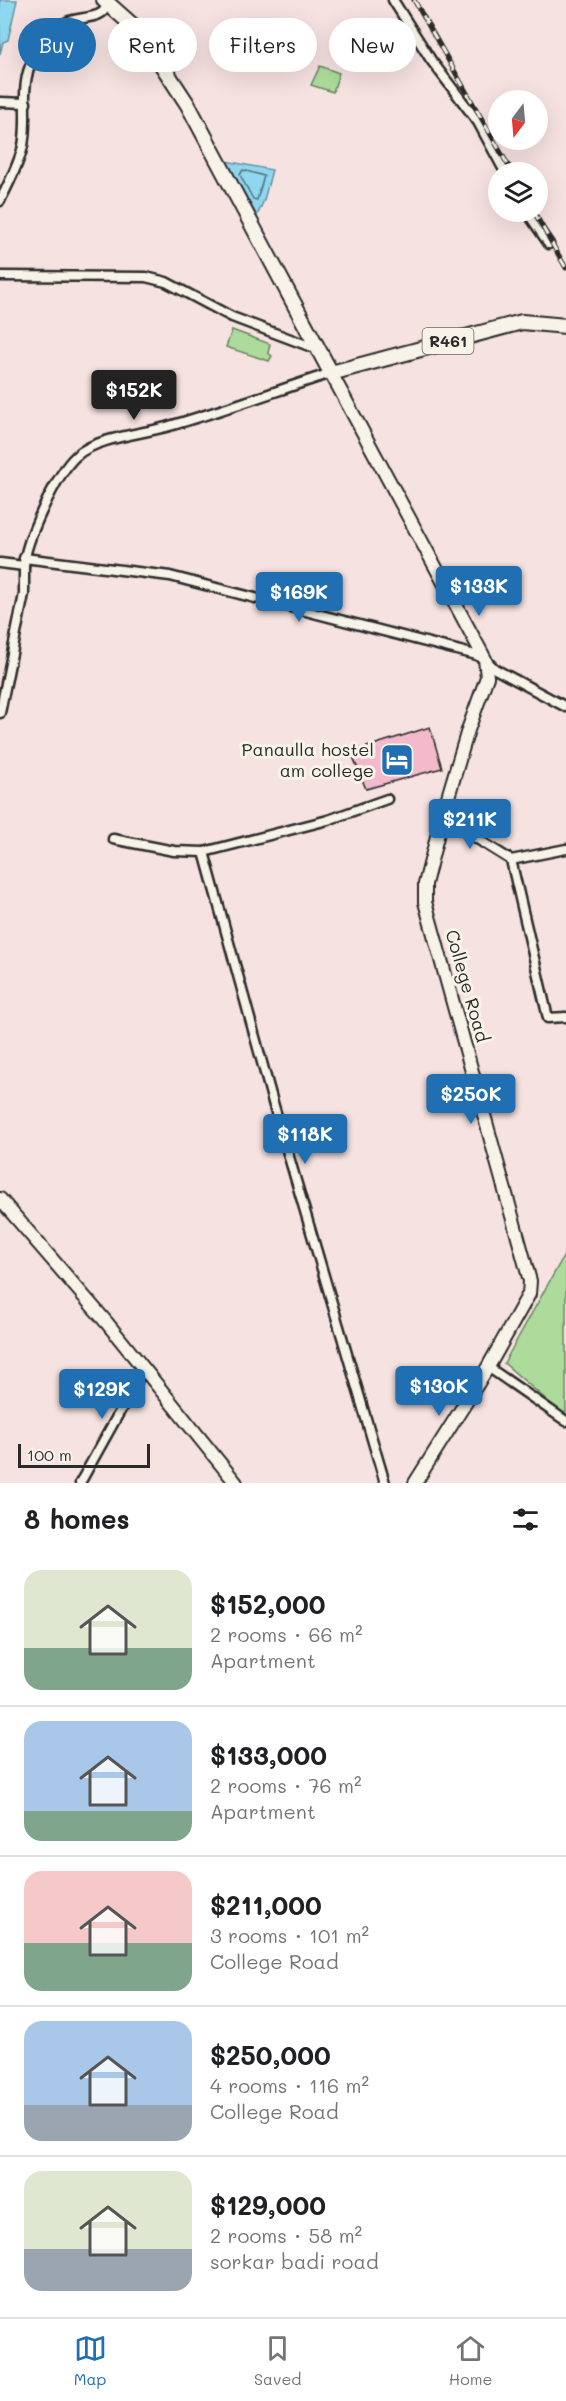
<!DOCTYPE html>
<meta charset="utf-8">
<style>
:root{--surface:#fff;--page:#f2f2f2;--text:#202124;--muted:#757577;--line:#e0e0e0;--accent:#1f6fb2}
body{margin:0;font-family:Mali,sans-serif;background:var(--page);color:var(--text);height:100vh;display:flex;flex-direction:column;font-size:22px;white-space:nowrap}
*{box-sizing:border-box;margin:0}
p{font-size:20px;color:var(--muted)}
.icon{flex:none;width:33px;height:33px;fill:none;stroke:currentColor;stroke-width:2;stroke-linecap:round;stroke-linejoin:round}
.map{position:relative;height:1483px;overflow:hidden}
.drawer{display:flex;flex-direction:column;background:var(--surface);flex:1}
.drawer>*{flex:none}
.banner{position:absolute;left:18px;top:18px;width:531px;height:54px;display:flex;gap:12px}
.needle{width:39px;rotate:196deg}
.tools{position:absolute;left:488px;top:90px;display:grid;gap:12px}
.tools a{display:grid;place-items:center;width:60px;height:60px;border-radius:50%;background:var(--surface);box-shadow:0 6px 24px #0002;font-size:30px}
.scale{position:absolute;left:18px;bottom:15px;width:132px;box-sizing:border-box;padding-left:6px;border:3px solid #2b2b2b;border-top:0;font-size:16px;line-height:21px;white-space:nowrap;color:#2b2b2b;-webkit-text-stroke:4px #f7f3e8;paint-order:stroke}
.price{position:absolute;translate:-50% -51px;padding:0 14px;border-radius:6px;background:var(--accent);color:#fff;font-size:20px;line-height:39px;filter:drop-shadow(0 2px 3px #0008)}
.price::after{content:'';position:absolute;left:50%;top:36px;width:18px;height:14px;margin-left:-9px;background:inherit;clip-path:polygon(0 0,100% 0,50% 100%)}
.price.active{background:#222;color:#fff}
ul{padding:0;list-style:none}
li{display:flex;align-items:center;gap:18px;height:150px;padding:0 24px}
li+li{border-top:2px solid var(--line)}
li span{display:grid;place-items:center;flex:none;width:168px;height:120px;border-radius:18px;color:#555}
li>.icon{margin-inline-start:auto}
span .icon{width:72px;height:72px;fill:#fffc;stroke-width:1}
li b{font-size:26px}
h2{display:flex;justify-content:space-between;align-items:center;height:72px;padding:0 24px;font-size:26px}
.tag{padding:0 21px;border-radius:27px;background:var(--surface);box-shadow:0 6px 24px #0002;font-size:21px;line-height:54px}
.tag.active{background:var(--accent);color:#fff}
.dock{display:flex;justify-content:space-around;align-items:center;height:84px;border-top:2px solid var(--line);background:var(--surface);font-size:16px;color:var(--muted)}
.dock a{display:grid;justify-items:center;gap:3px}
.dock .active{color:var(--accent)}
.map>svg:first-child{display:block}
</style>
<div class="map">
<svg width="566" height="1483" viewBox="0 0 566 1483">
<rect width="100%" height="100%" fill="#f6e2e0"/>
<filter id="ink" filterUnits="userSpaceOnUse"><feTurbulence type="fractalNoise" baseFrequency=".0167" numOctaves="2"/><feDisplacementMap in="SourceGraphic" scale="12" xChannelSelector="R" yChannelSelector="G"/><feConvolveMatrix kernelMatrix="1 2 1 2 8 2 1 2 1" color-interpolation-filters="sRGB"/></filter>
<g filter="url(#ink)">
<g fill="#acdb9b" stroke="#6c8363" stroke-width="1.5">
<path d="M320,66L339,73L333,92L311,85Z"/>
<path d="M232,330L270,344L268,353L272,356L269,361L226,347Z"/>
<path d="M566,1252V1414L565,1416L504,1363Z"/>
</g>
<g fill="#8ed7ef" stroke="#6692a1" stroke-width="1.5">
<path d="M0,0H17L8,40L3,42L0,54Z"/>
<path d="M226,161L272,170L264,200L257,216Z"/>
</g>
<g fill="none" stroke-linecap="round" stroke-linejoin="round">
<path stroke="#537079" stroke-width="1.5" d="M243,170L264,176L257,200L253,199L240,175Z"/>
</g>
<path fill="#f3bacc" stroke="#2b2b2b" stroke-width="1.5" d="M430,727L442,768L366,789L351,752Z"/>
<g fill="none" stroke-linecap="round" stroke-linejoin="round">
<defs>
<g id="minor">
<path d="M393,0L431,60L478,122L505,172"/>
<path d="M0,102L26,103"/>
<path d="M0,201C8,185 17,168 22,150C30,121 18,86 33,60C38,51 59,25 67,22C82,15 105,22 109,0"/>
<path d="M527,212L549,244"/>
<path d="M0,276L146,277L166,282L232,317L317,349"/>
<path d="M24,558L170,576L476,655L485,659L495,669L566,707"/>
<path d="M0,563L24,566C25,541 57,473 76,456C95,438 141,434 166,427C222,411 276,391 331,373"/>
<path d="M0,713L24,594V566"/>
<path d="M442,817L511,860L566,849"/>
<path d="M113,839L174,851L204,852L328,820L387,799"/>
<path d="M204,852L274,1106L385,1483"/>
<path d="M511,860L548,1018L566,1017"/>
<path d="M488,1367L566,1421"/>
<path d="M80,1483L144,1368"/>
</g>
<g id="secondary">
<path d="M331,373L485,659L487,677L468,730L442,817L425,884V902L530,1281L529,1294L488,1367L415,1483"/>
<path d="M0,1199L107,1323L236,1483"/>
</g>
<path id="primary" d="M104,0L131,24L152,50L188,105L331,373L522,322L566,326"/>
</defs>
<use href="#minor" stroke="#2b2b2b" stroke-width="13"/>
<use href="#secondary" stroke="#2b2b2b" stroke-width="16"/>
<use href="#primary" stroke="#2b2b2b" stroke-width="18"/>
<use href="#minor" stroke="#f7f3e8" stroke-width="8"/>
<use href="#secondary" stroke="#f7f3e8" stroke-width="12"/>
<use href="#primary" stroke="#f7f3e8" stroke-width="14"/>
<defs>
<g id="rail">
<path d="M414,0L512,172"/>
<path d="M534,212L566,268"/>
</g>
</defs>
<use href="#rail" stroke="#2b2b2b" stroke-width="5"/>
<use href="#rail" stroke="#f7f3e8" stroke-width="3" stroke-dasharray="9" stroke-linecap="butt"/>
</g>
</g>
<defs>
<symbol id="hotel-square" viewBox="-11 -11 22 22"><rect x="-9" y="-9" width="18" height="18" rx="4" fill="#1f6fb2" stroke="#f7f3e8"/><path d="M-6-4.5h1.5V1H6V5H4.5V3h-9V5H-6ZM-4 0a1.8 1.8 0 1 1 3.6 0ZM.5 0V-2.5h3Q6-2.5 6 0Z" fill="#fff"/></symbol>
</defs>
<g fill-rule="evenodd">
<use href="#hotel-square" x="378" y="741" width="38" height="38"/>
</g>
<g text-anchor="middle" stroke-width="6" stroke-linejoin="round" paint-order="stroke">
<rect fill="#f7f3e8" stroke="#686764" stroke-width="1.5" x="422.5" y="328" width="51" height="26" rx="4.5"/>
<g font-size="16" font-weight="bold" fill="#2b2b2b">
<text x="448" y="347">R461</text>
</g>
<g font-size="18" fill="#2b2b2b" stroke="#f7f3e8" text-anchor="end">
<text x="374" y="756">Panaulla hostel<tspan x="374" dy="21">am college</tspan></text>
</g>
<g font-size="18" fill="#2b2b2b" stroke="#f7f3e8">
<text transform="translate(467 986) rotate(74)" y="6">College Road</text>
</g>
</g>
</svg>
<div class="tools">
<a><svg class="needle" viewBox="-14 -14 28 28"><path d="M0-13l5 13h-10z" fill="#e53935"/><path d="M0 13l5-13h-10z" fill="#757577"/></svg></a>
<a><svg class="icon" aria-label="layers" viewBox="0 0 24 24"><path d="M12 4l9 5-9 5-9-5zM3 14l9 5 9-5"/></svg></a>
</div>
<div class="scale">100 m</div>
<b class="price active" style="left:134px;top:421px">$152K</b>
<b class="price" style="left:479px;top:617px">$133K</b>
<b class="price" style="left:299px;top:623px">$169K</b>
<b class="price" style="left:470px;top:850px">$211K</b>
<b class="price" style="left:471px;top:1125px">$250K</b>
<b class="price" style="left:305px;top:1165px">$118K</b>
<b class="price" style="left:439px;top:1417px">$130K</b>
<b class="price" style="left:102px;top:1420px">$129K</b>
<div class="banner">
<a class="tag active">Buy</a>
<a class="tag">Rent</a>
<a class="tag">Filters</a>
<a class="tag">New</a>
</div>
</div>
<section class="drawer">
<h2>8 homes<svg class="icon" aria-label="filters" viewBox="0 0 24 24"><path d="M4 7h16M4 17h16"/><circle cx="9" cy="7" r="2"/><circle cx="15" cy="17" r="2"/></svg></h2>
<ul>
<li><span style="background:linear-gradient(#dfe7d0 65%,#7fa58c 0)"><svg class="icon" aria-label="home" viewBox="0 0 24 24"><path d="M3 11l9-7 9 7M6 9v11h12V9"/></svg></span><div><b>$152,000</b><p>2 rooms · 66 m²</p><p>Apartment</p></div></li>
<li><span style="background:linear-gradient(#a9c7e8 75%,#7fa58c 0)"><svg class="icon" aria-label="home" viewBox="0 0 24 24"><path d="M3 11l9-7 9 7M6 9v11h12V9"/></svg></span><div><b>$133,000</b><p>2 rooms · 76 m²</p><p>Apartment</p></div></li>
<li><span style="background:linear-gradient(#f6c9c9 60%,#7fa58c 0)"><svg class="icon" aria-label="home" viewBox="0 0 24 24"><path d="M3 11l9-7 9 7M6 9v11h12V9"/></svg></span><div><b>$211,000</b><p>3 rooms · 101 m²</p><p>College Road</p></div></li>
<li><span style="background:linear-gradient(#a9c7e8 70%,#9aa5b1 0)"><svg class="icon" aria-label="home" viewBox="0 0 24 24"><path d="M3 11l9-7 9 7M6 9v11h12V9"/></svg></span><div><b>$250,000</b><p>4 rooms · 116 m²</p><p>College Road</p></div></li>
<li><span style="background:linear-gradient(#dfe7d0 65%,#9aa5b1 0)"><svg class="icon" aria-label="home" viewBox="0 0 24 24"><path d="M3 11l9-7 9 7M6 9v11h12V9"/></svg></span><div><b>$129,000</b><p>2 rooms · 58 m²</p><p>sorkar badi road</p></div></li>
</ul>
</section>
<nav class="dock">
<a class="active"><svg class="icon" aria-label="map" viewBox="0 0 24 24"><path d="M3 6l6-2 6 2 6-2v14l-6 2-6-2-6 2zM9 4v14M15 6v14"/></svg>Map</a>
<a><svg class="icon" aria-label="saved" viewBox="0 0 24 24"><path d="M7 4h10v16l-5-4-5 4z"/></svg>Saved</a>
<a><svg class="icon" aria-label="home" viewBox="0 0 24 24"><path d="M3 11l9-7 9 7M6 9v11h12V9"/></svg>Home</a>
</nav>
